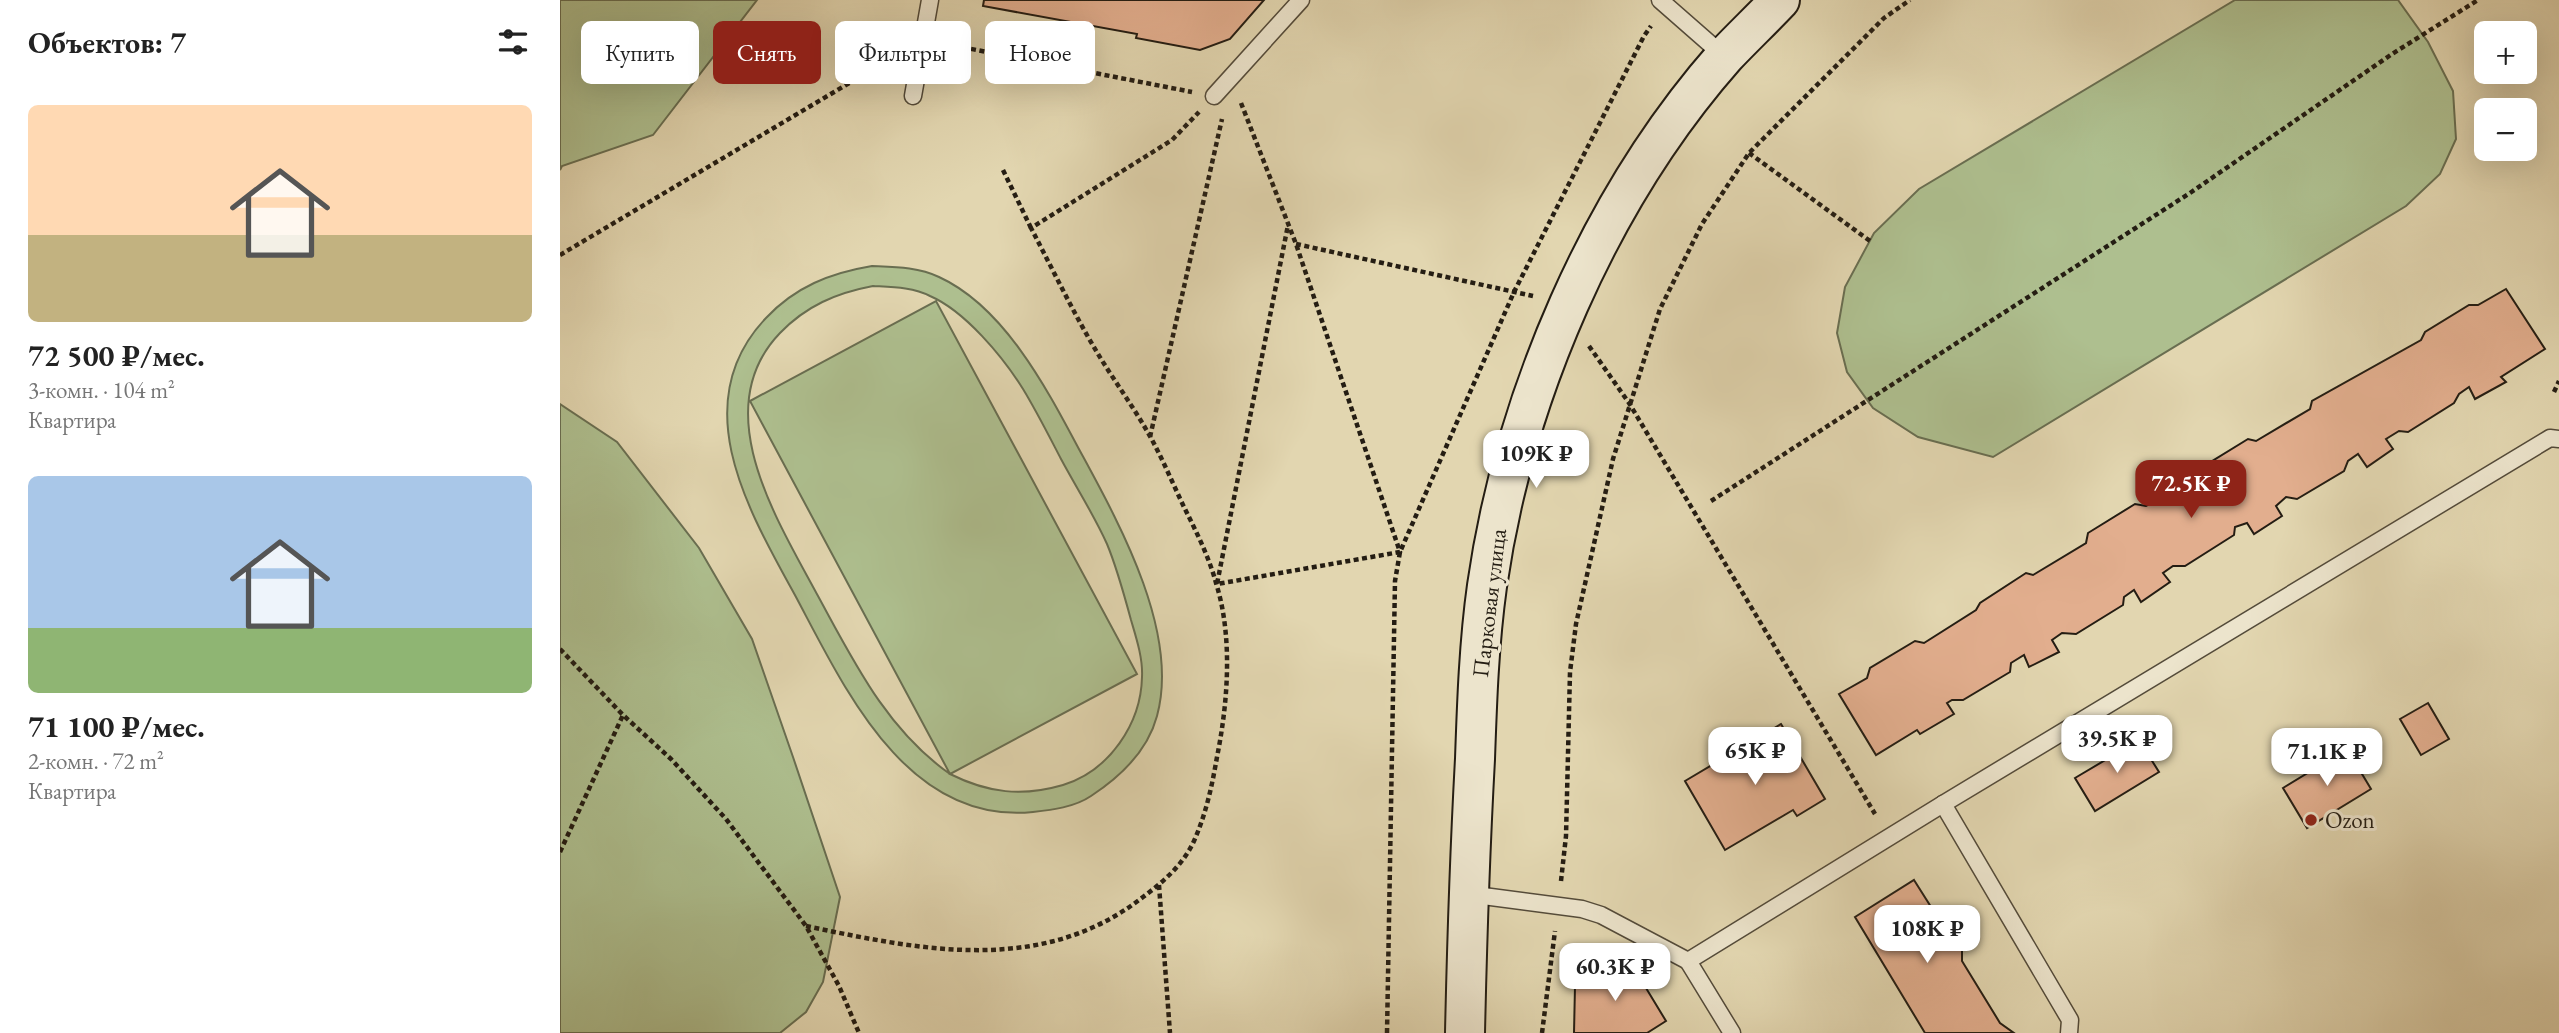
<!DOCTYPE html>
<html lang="ru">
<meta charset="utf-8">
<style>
:root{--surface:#fff;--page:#f2f2f2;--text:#222;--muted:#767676;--accent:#8f2418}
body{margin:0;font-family:"EB Garamond",serif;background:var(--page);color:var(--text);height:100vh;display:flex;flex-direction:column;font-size:26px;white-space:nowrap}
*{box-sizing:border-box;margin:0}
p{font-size:23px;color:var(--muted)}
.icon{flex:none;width:38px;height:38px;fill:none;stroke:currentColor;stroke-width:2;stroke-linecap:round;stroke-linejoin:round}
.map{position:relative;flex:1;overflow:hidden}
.sheet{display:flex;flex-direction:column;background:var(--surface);width:560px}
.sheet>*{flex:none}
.banner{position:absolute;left:21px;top:21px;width:665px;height:63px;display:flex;gap:14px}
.fabs{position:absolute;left:1914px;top:21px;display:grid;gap:14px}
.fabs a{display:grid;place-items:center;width:63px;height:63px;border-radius:10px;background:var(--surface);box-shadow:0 7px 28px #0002;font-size:35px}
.price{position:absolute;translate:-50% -60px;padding:0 16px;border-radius:14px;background:#fff;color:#222;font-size:23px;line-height:46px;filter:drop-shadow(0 2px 4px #0008)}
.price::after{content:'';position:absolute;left:50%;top:42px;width:21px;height:16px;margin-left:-10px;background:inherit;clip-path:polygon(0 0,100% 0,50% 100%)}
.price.selected{background:var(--accent);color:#fff}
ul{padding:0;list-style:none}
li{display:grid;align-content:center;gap:14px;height:371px;padding:0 28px}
li span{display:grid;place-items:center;height:217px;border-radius:10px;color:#555}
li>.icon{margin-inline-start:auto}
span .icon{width:126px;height:126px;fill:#fffc;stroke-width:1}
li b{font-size:30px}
h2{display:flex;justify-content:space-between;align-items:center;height:84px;padding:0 28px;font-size:30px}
.chip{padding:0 24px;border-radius:10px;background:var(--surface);box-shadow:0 7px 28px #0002;font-size:24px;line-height:63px}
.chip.selected{background:var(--accent);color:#fff}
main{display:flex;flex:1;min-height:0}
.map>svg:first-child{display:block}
</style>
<main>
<section class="sheet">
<h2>Объектов: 7<svg class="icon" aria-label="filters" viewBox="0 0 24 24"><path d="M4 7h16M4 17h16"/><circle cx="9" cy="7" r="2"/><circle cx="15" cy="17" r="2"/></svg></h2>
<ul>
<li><span style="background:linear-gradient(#ffd9b3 60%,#c2b280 0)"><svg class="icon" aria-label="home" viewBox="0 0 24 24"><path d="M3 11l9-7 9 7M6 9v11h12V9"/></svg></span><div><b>72 500 ₽/мес.</b><p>3-комн. · 104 m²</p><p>Квартира</p></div></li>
<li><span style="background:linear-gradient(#a9c7e8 70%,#8fb573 0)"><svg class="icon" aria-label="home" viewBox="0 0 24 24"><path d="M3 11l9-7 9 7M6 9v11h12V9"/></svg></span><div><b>71 100 ₽/мес.</b><p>2-комн. · 72 m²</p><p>Квартира</p></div></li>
</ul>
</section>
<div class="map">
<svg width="1999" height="1033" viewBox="0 0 1999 1033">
<rect width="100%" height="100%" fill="#e2d6b0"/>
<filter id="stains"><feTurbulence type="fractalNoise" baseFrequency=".00286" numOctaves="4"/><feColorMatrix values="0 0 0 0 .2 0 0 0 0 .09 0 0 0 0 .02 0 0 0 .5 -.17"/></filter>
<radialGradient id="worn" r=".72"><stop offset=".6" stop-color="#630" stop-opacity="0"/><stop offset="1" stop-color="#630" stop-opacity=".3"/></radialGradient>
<g fill="#aebf8f" stroke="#696e51" stroke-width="2" fill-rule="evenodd">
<path d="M0,0H197L93,135L2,166L0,170Z"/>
<path d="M1675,0H1838L1868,42L1893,91L1896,139L1880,174L1846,206L1433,457L1358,437L1313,408L1287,372L1277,333L1285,287L1314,233L1359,189Z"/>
<path d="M312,266C335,267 358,267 379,277C445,307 488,391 520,451C559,523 620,632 597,716C588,750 560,777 531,796C515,807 492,810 473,812C347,825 285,689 236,597C190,513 124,404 206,318C235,287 270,273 312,266ZM313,286C332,287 353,287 370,296C405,311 443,357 463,389C477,412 489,436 501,459C516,487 534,515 547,544C557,568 564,594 571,620C576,637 583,658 582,677C581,724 549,771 503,785C462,797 428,793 390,774L577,674L376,301L190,401L390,774C327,730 294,662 258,596C218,521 146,410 220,333C246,306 276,293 313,286Z"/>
<path d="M0,404L57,442L139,548L192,639L233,757L280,897L263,982L246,1012L220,1033H0Z"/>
</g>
<g fill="#e2ae8e" stroke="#241d13" stroke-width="2">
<path d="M424,0H704L670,39L640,50L576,38L577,34L423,6Z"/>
<path d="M1946,289L1985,349L1941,377L1946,382L1915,399L1909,387L1899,394L1894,403L1848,432L1839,431L1826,439L1833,449L1807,467L1798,454L1788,461L1784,471L1737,499L1726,497L1716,506L1722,516L1694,534L1687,523L1675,527L1674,535L1625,566H1613L1603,573L1610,582L1581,602L1574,590L1564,597L1563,605L1516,634L1502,633L1492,640L1499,652L1469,667L1464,655L1451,663L1450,672L1403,700H1392L1387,703L1394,714L1360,734L1357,730L1316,755L1279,694L1307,678L1310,668L1355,641L1364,643L1416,610L1420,603L1466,573L1473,575L1526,543L1528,533L1575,504L1586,506L1639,476L1641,468L1688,439L1696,441L1750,409L1752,401L1861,340L1865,332L1909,305H1918Z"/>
<path d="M1868,703L1889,739L1861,755L1840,719Z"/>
<path d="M1221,724L1265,799L1237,816L1233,810L1165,850L1125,781Z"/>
<path d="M1579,740L1599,772L1535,811L1515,778Z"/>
<path d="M1787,749L1811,789L1747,828L1723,788Z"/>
<path d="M1354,880L1373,910L1384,919L1402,948V961L1440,1023L1454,1033H1365L1295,917Z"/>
<path d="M1066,955L1106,1021L1087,1033H1014L1015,986Z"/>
</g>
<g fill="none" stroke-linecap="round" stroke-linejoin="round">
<defs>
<g id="lane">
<path d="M1100,0L1165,57"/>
<path d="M353,96L370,0"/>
<path d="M654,96L741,0"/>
<path d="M1383,804L1510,1020L1509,1033"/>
<path d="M908,894L1022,909L1041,915L1128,961L1383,804L1990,438L1999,439"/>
<path d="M1128,961L1172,1033"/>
</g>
<path id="secondary" d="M905,1033C907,941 910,850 915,759C917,701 919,643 927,586C954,398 1039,199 1165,56C1183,37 1202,19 1220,0"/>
</defs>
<use href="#lane" stroke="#544b3a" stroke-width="19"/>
<use href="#secondary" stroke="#241d13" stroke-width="42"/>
<g stroke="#241d13" stroke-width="4.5" stroke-dasharray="5 3.5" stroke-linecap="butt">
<path d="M386,44L632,92"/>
<path d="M681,103L736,244L840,552L657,584L728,225"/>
<path d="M1189,153L1310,241"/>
<path d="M443,170L471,228"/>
<path d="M736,244L973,296"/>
<path d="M0,255L333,57"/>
<path d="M1029,346L1069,403L1315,814"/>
<path d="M1994,392L1999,381"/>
<path d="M590,437L662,119"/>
<path d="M1151,501L1630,193L1832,54L1918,0"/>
<path d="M0,649L63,715L111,759L166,819L246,926L279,986L299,1033"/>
<path d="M0,852L63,715"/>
<path d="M1001,881L1006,836L1010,672L1016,624L1053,459L1100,309L1142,224L1189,153L1324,18L1350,0"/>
<path d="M599,885L610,1033"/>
<path d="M246,926C361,950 482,976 583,897C603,882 623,865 634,841C646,814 652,786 657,757C668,702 673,637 656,583C649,557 636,531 624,507C613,484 603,460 591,438C575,409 555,382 538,354C514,314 493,270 471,228L612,140L639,112"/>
<path d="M827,1033L835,581L840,552L954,292L1084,36L1091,26"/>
<path d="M982,1033L995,931"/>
</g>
<use href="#lane" stroke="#ece4cc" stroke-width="16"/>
<use href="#secondary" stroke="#ece4cc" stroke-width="38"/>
</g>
<circle fill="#8f2418" stroke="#ece4cc" stroke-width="2.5" cx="1751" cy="820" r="7"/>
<g text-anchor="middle" stroke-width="6" stroke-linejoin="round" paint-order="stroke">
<g font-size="23" fill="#241d13" stroke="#ece4cc">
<text transform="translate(929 603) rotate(-83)" y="8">Парковая улица</text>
</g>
<g font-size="23" fill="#241d13" stroke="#ece4cc" text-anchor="start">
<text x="1765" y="828">Ozon</text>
</g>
</g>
<rect width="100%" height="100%" filter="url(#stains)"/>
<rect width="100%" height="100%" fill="url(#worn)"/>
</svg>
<div class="fabs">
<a>+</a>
<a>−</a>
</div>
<b class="price" style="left:976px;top:490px">109K ₽</b>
<b class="price selected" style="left:1631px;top:520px">72.5K ₽</b>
<b class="price" style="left:1557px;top:775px">39.5K ₽</b>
<b class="price" style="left:1195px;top:787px">65K ₽</b>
<b class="price" style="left:1767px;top:788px">71.1K ₽</b>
<b class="price" style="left:1367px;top:965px">108K ₽</b>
<b class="price" style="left:1055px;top:1003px">60.3K ₽</b>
<div class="banner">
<a class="chip">Купить</a>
<a class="chip selected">Снять</a>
<a class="chip">Фильтры</a>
<a class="chip">Новое</a>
</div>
</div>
</main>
